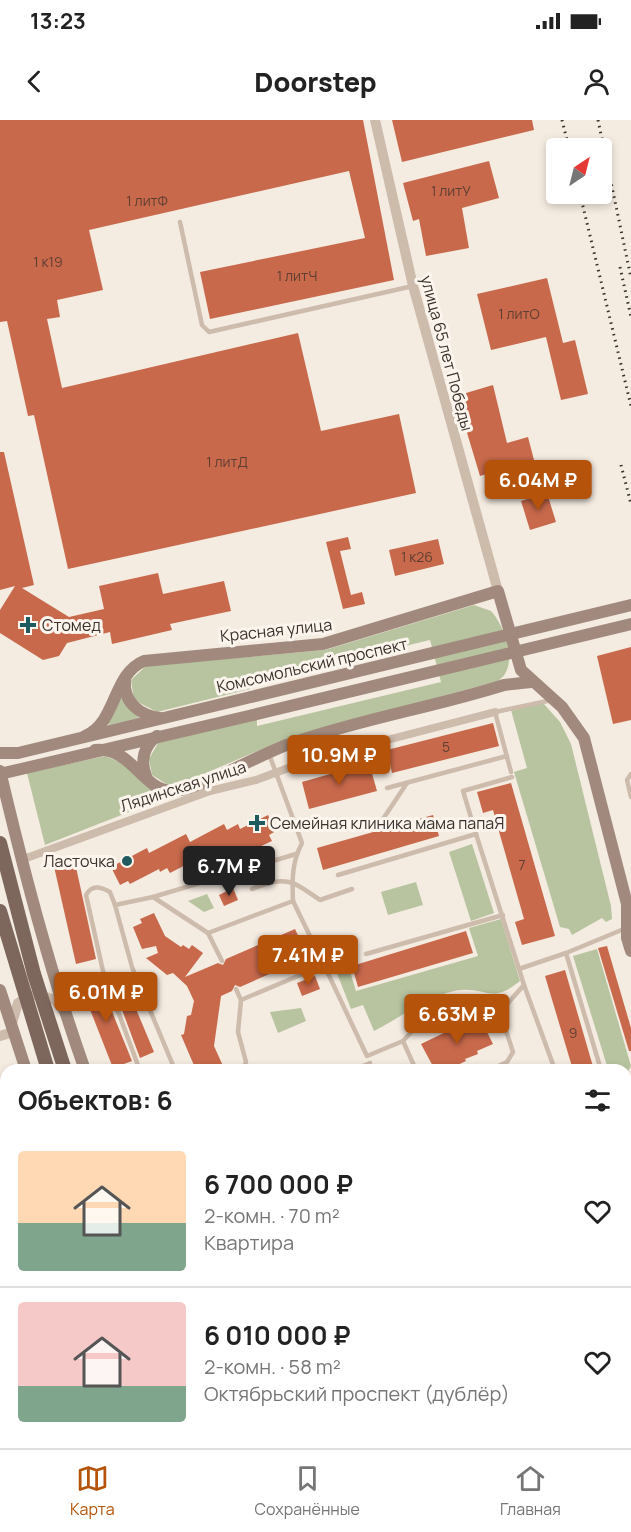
<!DOCTYPE html>
<html lang="ru">
<meta charset="utf-8">
<style>
:root{--surface:#fff;--page:#f2f2f2;--text:#222;--muted:#767676;--line:#e0e0e0;--accent:#b45309}
body{margin:0;font-family:Manrope,sans-serif;background:var(--page);color:var(--text);height:100vh;display:flex;flex-direction:column;font-size:22px;white-space:nowrap}
*{box-sizing:border-box;margin:0}
p{font-size:20px;color:var(--muted)}
.icon{flex:none;width:33px;height:33px;fill:none;stroke:currentColor;stroke-width:2;stroke-linecap:round;stroke-linejoin:round}
.map{position:relative;flex:1;overflow:hidden}
.details{position:absolute;left:0px;top:944px;width:632px;height:386px;display:flex;flex-direction:column;background:var(--surface);border-radius:18px 18px 0 0;box-shadow:0 3px 9px #0003}
.details>*{flex:none}
.needle{width:39px;rotate:35deg}
.buttons{position:absolute;left:546px;top:18px;display:grid;gap:12px}
.buttons a{display:grid;place-items:center;width:66px;height:66px;border-radius:6px;background:var(--surface);box-shadow:0 3px 9px #0003;font-size:30px}
.price{position:absolute;translate:-50% -51px;padding:0 14px;border-radius:6px;background:var(--accent);color:#fff;font-size:20px;line-height:39px;filter:drop-shadow(0 2px 3px #0008)}
.price::after{content:'';position:absolute;left:50%;top:36px;width:18px;height:14px;margin-left:-9px;background:inherit;clip-path:polygon(0 0,100% 0,50% 100%)}
.price.on{background:#222;color:#fff}
ul{padding:0;list-style:none}
li{display:flex;align-items:center;gap:18px;height:150px;padding:0 18px}
li+li{border-top:2px solid var(--line)}
li span{display:grid;place-items:center;flex:none;width:168px;height:120px;border-radius:6px;color:#555}
li>.icon{margin-inline-start:auto}
span .icon{width:72px;height:72px;fill:#fffc;stroke-width:1}
li b{font-size:26px}
h2{display:flex;justify-content:space-between;align-items:center;height:72px;padding:0 18px;font-size:26px}
.status{display:flex;justify-content:space-between;align-items:center;height:42px;padding:0 30px;background:var(--surface);direction:ltr}
.status svg{height:16px;fill:currentColor}
header{display:flex;justify-content:space-between;align-items:center;height:78px;padding:0 18px;background:var(--surface);font-size:27px;font-weight:800}
.tabs{display:flex;justify-content:space-around;align-items:center;height:84px;border-top:2px solid var(--line);background:var(--surface);font-size:16px;color:var(--muted)}
.tabs a{display:grid;justify-items:center;gap:3px}
.tabs .on{color:var(--accent)}
.map>svg:first-child{display:block}
</style>
<div class="status"><b>13:23</b><svg viewBox="0 0 49 12"><path d="M0 12V9h3v3zM5 12V6h3v6zM10 12V3h3v9zM15 12V0h3v12zM26 1h20v11H26zM47 4h2v5h-2z"/></svg></div>
<header><svg class="icon" aria-label="back" viewBox="0 0 24 24"><path d="M15 5l-7 7 7 7"/></svg>Doorstep<svg class="icon" aria-label="person" viewBox="0 0 24 24"><circle cx="12" cy="8" r="4"/><path d="M4 21q1-7 8-7t8 7"/></svg></header>
<div class="map">
<svg width="631" height="1328" viewBox="0 0 631 1328">
<rect width="100%" height="100%" fill="#f4ebe1"/>
<g fill="#b8c4a0">
<path d="M474,485L491,491C505,506 520,547 498,561L290,617L178,665H168L152,655L149,639L158,623L257,599V606L441,562L430,520L249,563L250,569L157,592L134,580L131,560L146,546L325,530Z"/>
<path d="M120,577L139,598L109,605L108,603Z"/>
<path d="M543,583L560,602L571,624L611,786L612,799L606,802L602,798L572,815L569,809L560,807L514,652L527,648L511,590Z"/>
<path d="M105,636L125,644L159,674L157,681L45,725L27,653Z"/>
<path d="M472,724L494,793L471,801L449,732Z"/>
<path d="M416,762L423,785L388,795L381,772Z"/>
<path d="M207,774L214,788L204,792L188,781Z"/>
<path d="M501,799L520,861C489,886 487,865 454,871C426,877 400,898 374,911L363,885L351,889L334,846L347,842L356,871L478,836L469,808Z"/>
<path d="M597,829L631,946L628,951L631,971L628,972L631,984L626,986V950L608,949L573,836Z"/>
<path d="M301,888L306,901L278,913L270,892Z"/>
</g>
<g fill="#c8694b">
<path d="M0,0H363L394,160L210,199L200,152L365,118L349,51L89,110L103,170L57,180L60,197L47,199L62,268L298,213L321,311L399,294L416,373L68,449L34,295L28,296L7,201L0,202Z"/>
<path d="M392,0H532L534,10L402,42Z"/>
<path d="M489,41L499,78L462,88L469,128L426,136L419,99L413,101L403,63Z"/>
<path d="M547,158L563,223L575,220L588,274L561,280L546,217L491,230L477,174Z"/>
<path d="M493,265L507,323L528,317L534,340L480,356L456,276Z"/>
<path d="M0,332H4L34,465L22,468L69,497L104,489L99,466L158,453L163,474L224,461L231,491L170,504L172,510L112,524L110,512L67,523L59,536L43,540L0,513V490L15,466L0,470Z"/>
<path d="M547,373L556,402L530,410L521,381Z"/>
<path d="M348,417L351,429L340,431L351,475L362,472L365,484L343,489L326,422Z"/>
<path d="M438,419L444,444L395,456L389,430Z"/>
<path d="M631,527V600L613,604L597,536Z"/>
<path d="M493,603L499,626L392,653L387,630Z"/>
<path d="M369,643L377,671L309,689L302,662Z"/>
<path d="M511,663L555,816L522,825L515,802L524,799L500,715L493,690L483,693L477,672Z"/>
<path d="M268,695L276,711L269,715L272,721L249,732L246,727L241,730L239,726L209,742L208,738L201,742L199,738L170,753L167,748L160,752L159,749L130,764L128,761L120,765L111,747L147,728L149,733L186,714L190,722L224,704L227,710L238,704L240,709Z"/>
<path d="M433,695L439,716L323,750L317,728Z"/>
<path d="M74,738L96,839L76,844L53,742Z"/>
<path d="M233,768L238,780L224,786L219,775Z"/>
<path d="M154,793L165,816L181,827L183,825L189,829L192,825L203,833L185,857L218,843L223,845L226,839L295,809L308,837L240,867L235,865L232,871L221,876L214,926L223,946L214,950H196L181,915L184,914L187,896L191,895L194,881L187,866L173,853L167,855L146,838L158,833L156,826L142,829L133,807L142,803L140,799Z"/>
<path d="M466,811L473,833L358,867L352,846Z"/>
<path d="M607,826L631,908V931H629L598,828Z"/>
<path d="M565,850L594,950H573L545,856Z"/>
<path d="M315,856L320,869L302,876L297,863Z"/>
<path d="M98,857L132,941L113,948L80,864Z"/>
<path d="M123,858L154,932L140,938L112,863Z"/>
<path d="M479,896L493,924L477,931L478,934L465,939L466,941L447,950H435L421,924Z"/>
</g>
<g fill="none" stroke-linecap="round" stroke-linejoin="round">
<g stroke="#cdbbac" stroke-width="4.5">
<path d="M180,102L202,205L209,212L413,166"/>
<path d="M511,652L495,592L552,580"/>
<path d="M631,654L627,660L631,677"/>
<path d="M387,668L507,636"/>
<path d="M383,699L407,663"/>
<path d="M476,714L463,671L512,657"/>
<path d="M338,755L476,714L519,849"/>
<path d="M252,769C286,756 290,759 320,780L352,769"/>
<path d="M153,777L296,734"/>
<path d="M293,781L324,845"/>
<path d="M115,785L110,772C101,767 92,764 86,775L103,851L139,948"/>
<path d="M208,813L293,781C292,759 292,742 302,723L269,634"/>
<path d="M566,833L601,950"/>
<path d="M366,834L503,795"/>
<path d="M524,865L555,950"/>
<path d="M236,869L241,880"/>
<path d="M403,921L416,950"/>
<path d="M175,950L132,847L115,785L153,777L208,813L222,841"/>
<path d="M243,950L246,942L238,912L241,880L324,845L367,936L403,921L413,910L474,884L492,886L500,892L524,865L519,849L566,833L624,809"/>
<path d="M354,950L370,943"/>
<path d="M490,950L507,942L513,932L500,892"/>
<path d="M626,1027L631,1041"/>
<path d="M0,1040V1046"/>
<path d="M0,1142L6,1157"/>
<path d="M0,1206L6,1204"/>
<path d="M626,1239L631,1251"/>
<path d="M264,1323L266,1328"/>
</g>
<g stroke="#cdbbac" stroke-width="8">
<path d="M21,740L210,671L256,660L310,640L495,592"/>
<path d="M626,1312L631,1310"/>
<path d="M585,1328L598,1323"/>
</g>
<g stroke="#cdbbac" stroke-width="10">
<path d="M375,0L413,166L498,471"/>
<path d="M12,903L18,883L36,874L55,880L64,892"/>
<path d="M0,916L13,912"/>
</g>
<g stroke="#a18a7d" stroke-width="12">
<path d="M125,560C123,582 139,595 160,598"/>
<path d="M85,616C117,603 112,554 144,541L323,524L498,471L521,550L562,587L584,618L627,784V818L631,831"/>
<path d="M95,630C132,626 142,671 173,671C198,671 263,632 292,623C361,599 434,587 504,565L531,562"/>
<path d="M0,633H18L251,577"/>
<path d="M0,651C24,752 50,852 85,950"/>
<path d="M0,654L253,595"/>
<path d="M146,656C140,641 144,625 157,616"/>
<path d="M0,870L26,950"/>
<path d="M626,1016L631,1014"/>
<path d="M626,1027L631,1025"/>
<path d="M0,1270L6,1268"/>
<path d="M0,1284L6,1282"/>
<path d="M169,1323L171,1328"/>
<path d="M232,1323L234,1328"/>
</g>
<g stroke="#7d675c" stroke-width="14">
<path d="M192,1323L194,1328"/>
<path d="M209,1323L211,1328"/>
</g>
<g stroke="#3b302b" stroke-width="3" stroke-dasharray="1.5 4.5" stroke-linecap="butt">
<path d="M562,0L569,28"/>
<path d="M598,0L631,158"/>
<path d="M580,74L631,286"/>
<path d="M620,147L631,197"/>
<path d="M621,345L631,384"/>
</g>
<g stroke="#a18a7d" stroke-width="12">
<path d="M251,577L631,485"/>
<path d="M253,595L631,504"/>
</g>
<g stroke="#7d675c" stroke-width="14">
<path d="M0,723L34,854L65,950"/>
<path d="M0,791L48,950"/>
</g>
</g>
<g fill="#1f5a5e" stroke="#fbf5ee" stroke-width="2">
<path d="M25 496h6v6h6v6h-6v6h-6v-6h-6v-6h6z"/>
<path d="M254 694h6v6h6v6h-6v6h-6v-6h-6v-6h6z"/>
<circle cx="127" cy="741" r="6"/>
</g>
<g text-anchor="middle" stroke-width="6" stroke-linejoin="round" paint-order="stroke">
<g font-size="14" fill="#5e3e33">
<text x="451" y="76">1 литУ</text>
<text x="147" y="86">1 литФ</text>
<text x="48" y="147">1 к19</text>
<text x="297" y="161">1 литЧ</text>
<text x="519" y="199">1 литО</text>
<text x="227" y="347">1 литД</text>
<text x="417" y="442">1 к26</text>
<text x="446" y="632">5</text>
<text x="522" y="750">7</text>
<text x="573" y="918">9</text>
</g>
<g font-size="16" fill="#3b302b" stroke="#fbf5ee">
<text transform="translate(447 233) rotate(75)" y="6">улица 65 лет Победы</text>
<text transform="translate(276 510) rotate(-6)" y="6">Красная улица</text>
<text transform="translate(312 545) rotate(-13)" y="6">Комсомольский проспект</text>
<text transform="translate(183 666) rotate(-18)" y="6">Лядинская улица</text>
</g>
<g font-size="16" fill="#3b302b" stroke="#fbf5ee" text-anchor="start">
<text x="42" y="511">Стомед</text>
<text x="270" y="709">Семейная клиника мама папаЯ</text>
<text x="115" y="747" text-anchor="end">Ласточка</text>
</g>
</g>
</svg>
<div class="buttons">
<a><svg class="needle" viewBox="-14 -14 28 28"><path d="M0-13l5 13h-10z" fill="#e53935"/><path d="M0 13l5-13h-10z" fill="#767676"/></svg></a>
</div>
<b class="price" style="left:538px;top:391px">6.04M ₽</b>
<b class="price" style="left:339px;top:666px">10.9M ₽</b>
<b class="price on" style="left:229px;top:777px">6.7M ₽</b>
<b class="price" style="left:308px;top:866px">7.41M ₽</b>
<b class="price" style="left:106px;top:903px">6.01M ₽</b>
<b class="price" style="left:457px;top:925px">6.63M ₽</b>
<section class="details">
<h2>Объектов: 6<svg class="icon" aria-label="filters" viewBox="0 0 24 24"><path d="M4 7h16M4 17h16"/><circle cx="9" cy="7" r="2"/><circle cx="15" cy="17" r="2"/></svg></h2>
<ul>
<li><span style="background:linear-gradient(#ffd9b3 60%,#7fa58c 0)"><svg class="icon" aria-label="home" viewBox="0 0 24 24"><path d="M3 11l9-7 9 7M6 9v11h12V9"/></svg></span><div><b>6 700 000 ₽</b><p>2-комн. · 70 m²</p><p>Квартира</p></div><svg class="icon" aria-label="heart" viewBox="0 0 24 24"><path d="M12 20l-8-8c-3-5 5-10 8-4 3-6 11-1 8 4z"/></svg></li>
<li><span style="background:linear-gradient(#f6c9c9 70%,#7fa58c 0)"><svg class="icon" aria-label="home" viewBox="0 0 24 24"><path d="M3 11l9-7 9 7M6 9v11h12V9"/></svg></span><div><b>6 010 000 ₽</b><p>2-комн. · 58 m²</p><p>Октябрьский проспект (дублёр)</p></div><svg class="icon" aria-label="heart" viewBox="0 0 24 24"><path d="M12 20l-8-8c-3-5 5-10 8-4 3-6 11-1 8 4z"/></svg></li>
</ul>
</section>
</div>
<nav class="tabs">
<a class="on"><svg class="icon" aria-label="map" viewBox="0 0 24 24"><path d="M3 6l6-2 6 2 6-2v14l-6 2-6-2-6 2zM9 4v14M15 6v14"/></svg>Карта</a>
<a><svg class="icon" aria-label="saved" viewBox="0 0 24 24"><path d="M7 4h10v16l-5-4-5 4z"/></svg>Сохранённые</a>
<a><svg class="icon" aria-label="home" viewBox="0 0 24 24"><path d="M3 11l9-7 9 7M6 9v11h12V9"/></svg>Главная</a>
</nav>
